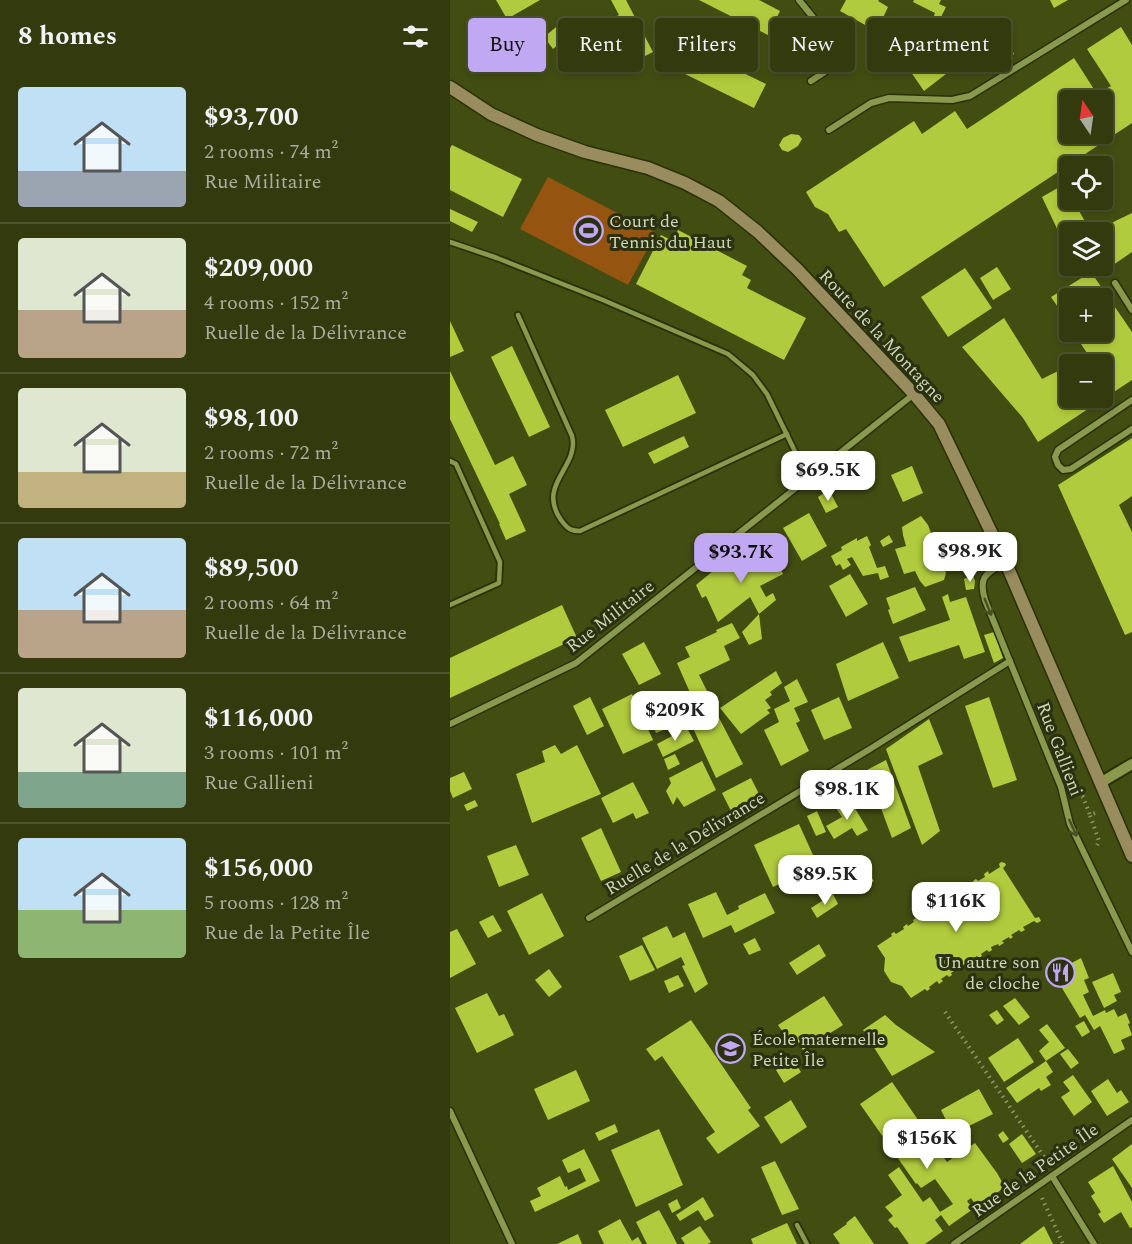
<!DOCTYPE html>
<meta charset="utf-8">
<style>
:root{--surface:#323a0e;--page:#3a4117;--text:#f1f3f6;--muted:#a8ad9e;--line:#4d542e;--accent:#c1a8f3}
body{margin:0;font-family:Spectral,serif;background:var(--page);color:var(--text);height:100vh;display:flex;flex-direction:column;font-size:22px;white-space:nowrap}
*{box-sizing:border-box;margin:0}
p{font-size:20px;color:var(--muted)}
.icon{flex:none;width:33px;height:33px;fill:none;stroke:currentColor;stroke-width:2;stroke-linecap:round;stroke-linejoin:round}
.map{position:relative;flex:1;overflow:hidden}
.panel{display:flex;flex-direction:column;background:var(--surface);width:450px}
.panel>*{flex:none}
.guide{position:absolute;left:18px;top:18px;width:570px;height:54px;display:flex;gap:12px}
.needle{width:39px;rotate:347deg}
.controls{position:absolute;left:609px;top:90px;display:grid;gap:12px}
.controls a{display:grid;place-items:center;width:54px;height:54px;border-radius:6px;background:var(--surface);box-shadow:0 3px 9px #0003,0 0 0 2px var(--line);font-size:30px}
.price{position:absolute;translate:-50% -51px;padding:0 14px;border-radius:12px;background:#fff;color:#222;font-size:20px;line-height:39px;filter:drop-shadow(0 2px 3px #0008)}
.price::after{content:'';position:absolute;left:50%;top:36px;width:18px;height:14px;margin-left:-9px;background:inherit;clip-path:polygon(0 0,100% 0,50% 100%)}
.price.on{background:var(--accent);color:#111}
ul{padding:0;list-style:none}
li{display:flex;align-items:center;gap:18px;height:150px;padding:0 18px}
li+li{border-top:2px solid var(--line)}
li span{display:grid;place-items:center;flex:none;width:168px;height:120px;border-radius:6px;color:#555}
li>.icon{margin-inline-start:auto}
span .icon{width:72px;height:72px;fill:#fffc;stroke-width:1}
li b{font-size:26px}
h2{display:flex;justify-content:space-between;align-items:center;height:72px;padding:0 18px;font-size:26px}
.pill{padding:0 21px;border-radius:6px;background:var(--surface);box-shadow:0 3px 9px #0003,0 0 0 2px var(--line);font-size:21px;line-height:54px}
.pill.on{background:var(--accent);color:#111}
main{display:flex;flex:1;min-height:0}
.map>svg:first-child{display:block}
</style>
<main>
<section class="panel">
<h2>8 homes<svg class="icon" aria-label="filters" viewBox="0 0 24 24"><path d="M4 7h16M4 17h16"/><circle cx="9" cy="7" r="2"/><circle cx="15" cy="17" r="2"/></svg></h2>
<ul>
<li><span style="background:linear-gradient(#bfe0f5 70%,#9aa5b1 0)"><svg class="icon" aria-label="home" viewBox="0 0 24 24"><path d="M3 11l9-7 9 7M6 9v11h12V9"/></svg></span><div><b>$93,700</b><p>2 rooms · 74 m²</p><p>Rue Militaire</p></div></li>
<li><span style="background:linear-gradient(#dfe7d0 60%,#b9a48a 0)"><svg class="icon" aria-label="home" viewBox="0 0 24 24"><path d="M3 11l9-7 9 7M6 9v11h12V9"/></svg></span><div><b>$209,000</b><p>4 rooms · 152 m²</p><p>Ruelle de la Délivrance</p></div></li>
<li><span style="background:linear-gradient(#dfe7d0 70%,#c2b280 0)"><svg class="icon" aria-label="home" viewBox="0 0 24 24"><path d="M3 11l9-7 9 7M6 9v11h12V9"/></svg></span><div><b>$98,100</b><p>2 rooms · 72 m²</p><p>Ruelle de la Délivrance</p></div></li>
<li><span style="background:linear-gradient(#bfe0f5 60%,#b9a48a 0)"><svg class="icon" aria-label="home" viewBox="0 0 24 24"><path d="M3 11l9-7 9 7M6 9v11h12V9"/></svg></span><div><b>$89,500</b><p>2 rooms · 64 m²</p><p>Ruelle de la Délivrance</p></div></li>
<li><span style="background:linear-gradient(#dfe7d0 70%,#7fa58c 0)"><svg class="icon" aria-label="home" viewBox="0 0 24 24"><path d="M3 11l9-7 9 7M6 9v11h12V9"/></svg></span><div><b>$116,000</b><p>3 rooms · 101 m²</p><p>Rue Gallieni</p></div></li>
<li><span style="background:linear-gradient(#bfe0f5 60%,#8fb573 0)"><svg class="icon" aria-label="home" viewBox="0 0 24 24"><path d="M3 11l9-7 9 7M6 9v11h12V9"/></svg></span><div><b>$156,000</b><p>5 rooms · 128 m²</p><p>Rue de la Petite Île</p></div></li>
</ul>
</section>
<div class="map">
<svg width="682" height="1244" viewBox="0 0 682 1244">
<rect width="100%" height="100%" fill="#424d12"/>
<path fill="#955410" d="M98,177L206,233L178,285L70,229Z"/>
<g fill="#b1cb3e" fill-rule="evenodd">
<path d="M46,0H90L57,19Z"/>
<path d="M161,0H176L203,52L193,57L189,49L177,55L159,20L169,15Z"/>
<path d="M249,0H309L330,11L318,35Z"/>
<path d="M396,0H429L428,1L438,7L431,22L439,25L431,39L423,35L426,31L390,11Z"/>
<path d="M464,0H491L489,4L496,7L489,21L483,18L485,13L463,2Z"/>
<path d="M600,0H618L604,8Z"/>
<path d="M111,23L121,34L103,49L94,37Z"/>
<path d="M529,26L540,43L553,35L564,54L542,67L539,61L549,56L544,49L515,67L501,44Z"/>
<path d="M671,27L682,45V123L434,287L396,229L389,232L378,214L365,207L356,192L464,121L472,134L505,111L517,129L624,58L647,94L661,86L637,49ZM620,100H652V134H620Z"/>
<path d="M476,48L496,74L474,91L456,65Z"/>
<path d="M244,49L316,84L304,108L233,73Z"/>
<path d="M341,134L349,135L352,139L348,146L338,152L332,150L329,145L333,138Z"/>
<path d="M2,145L72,179L53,217L0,190V148Z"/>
<path d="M620,181V200H641L628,209L641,232H620V256L592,197Z"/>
<path d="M0,209L28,222L22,232L0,221Z"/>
<path d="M682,213V252L653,272L648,266H652V245L663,239L653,227Z"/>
<path d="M228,230L297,266L292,275L301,280L297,288L356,318L334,360L186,284L211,235L223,241Z"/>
<path d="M547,267L561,289L543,300L530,278Z"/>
<path d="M515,268L542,308L498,337L471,297Z"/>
<path d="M641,272L682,332V380L588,442L573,418L512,347L554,318L592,379L620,365V398H652V364H621L639,356L623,332H652V298H620V325L601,297Z"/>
<path d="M0,321L14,351L0,357Z"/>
<path d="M62,346L100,427L79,437L41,357Z"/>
<path d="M0,371L45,465L63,456L77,485L59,494L76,531L56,540L49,524H50L0,419Z"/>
<path d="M228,375L246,413L173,447L155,410Z"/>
<path d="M234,436L239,447L204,464L198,453Z"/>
<path d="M682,438V496L669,505L682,532V632L675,635L608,485Z"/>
<path d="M462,466L473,493L453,502L441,475Z"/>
<path d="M379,490L388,507L376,513L368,497Z"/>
<path d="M359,513L377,546L352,561L333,528Z"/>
<path d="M471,516L478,525L496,573L494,580L475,587L470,581L465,571L454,574L445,549L456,546L453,535L452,527Z"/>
<path d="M439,535L443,542L433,547L430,541Z"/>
<path d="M417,536L421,545L419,547L427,568L435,566L439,577L430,580L428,573L413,576L402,557L397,559L401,565L393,570L390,564L386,566L381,556L392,550L391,547L407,538V541Z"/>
<path d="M319,545L333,574L310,586L316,597L323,593L326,600L309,614L300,597L268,622L256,596L252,598L246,585L275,561L287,568L298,563L295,557Z"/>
<path d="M400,574L418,604L396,617L379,586Z"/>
<path d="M523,575L525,581L524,589L516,590L514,579Z"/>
<path d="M465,587L476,610L443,624L438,610L440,609L436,598Z"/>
<path d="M498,594L500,602L516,597L535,652L514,659L509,645L459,662L449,637L500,620L492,597Z"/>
<path d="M112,605L127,638L0,698V658Z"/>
<path d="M309,614L312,639L299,645L292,632Z"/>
<path d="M282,623L290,638L274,646L280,660L249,675L267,711L239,724L232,710L245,704L227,663L240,657L235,647L267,632L266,630Z"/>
<path d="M544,632L553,658L544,663L534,635Z"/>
<path d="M194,642L211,674L189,685L172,654Z"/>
<path d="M433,642L449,678L398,701L386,664Z"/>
<path d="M326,671L332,683L320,692L322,695L315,700L321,708L317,710L320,713L291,734L270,708Z"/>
<path d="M347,679L358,702L344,708L350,721L346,723L359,751L331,766L314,730L329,722L324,709L340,701L334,687Z"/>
<path d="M214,692L228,724L206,733L192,701Z"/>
<path d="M182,694L203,740L173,754L152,709Z"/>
<path d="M140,697L154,726L137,735L123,706Z"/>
<path d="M389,697L402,728L374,740L361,710Z"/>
<path d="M539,697L567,780L543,788L515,706Z"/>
<path d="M267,714L293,764L266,778L242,726Z"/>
<path d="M479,719L493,754L468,766L490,831L472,845L436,749Z"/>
<path d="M237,728L244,741L213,757L207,744Z"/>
<path d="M105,745L111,754L127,745L151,794L82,823L66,774L95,762L92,751Z"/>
<path d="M225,754L230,764L218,770L214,759Z"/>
<path d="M436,760L461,828L442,838L417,770Z"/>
<path d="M252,761L266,790L234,807L227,797L223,805L216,791L221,783L219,778Z"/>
<path d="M14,772L22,789L3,798L0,791V778Z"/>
<path d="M301,778L310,796L281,811L272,793Z"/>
<path d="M183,782L199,813L186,819L183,813L163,823L151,798Z"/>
<path d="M25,800L28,806L17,811L14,805Z"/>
<path d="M400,800L418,830L407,836L402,828L384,839L376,826L392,817L386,808Z"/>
<path d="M367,811L376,832L366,836L357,816Z"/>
<path d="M349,824L368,866L323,887L304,845Z"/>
<path d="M151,828L171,872L151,881L131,838Z"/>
<path d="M66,845L79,875L49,887L37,856Z"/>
<path d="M385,858L397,887L385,893L381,884L373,887L366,872L375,869L373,863Z"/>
<path d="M551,862L555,863L556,865L553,868L585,918L589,917L591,921L587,923L584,921L573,927L575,930L571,932L569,930L561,935L563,937L560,939L559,937L552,941L554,943L549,946L548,944L541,947L542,950L539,952L537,950L531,954L532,956L529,958L527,956L521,960L523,962L519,965L518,962L511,966L513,969L508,971L507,969L501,973L502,975L499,977L497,975L491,979L493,981L489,984L487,981L479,987L480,989L477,991L475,989L461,998L452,986L441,982L434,971L435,958L427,946L442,936L441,934L444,932L446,934L454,929L453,927L457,924L458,926L464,922L463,920L466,918L468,920L474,916L472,913L476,911L477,913L484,909L483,907L487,905L488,907L494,903L492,901L496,898L498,901L504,897L502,895L506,892L508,894L514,890L513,887L517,885L518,887L524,883L523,881L526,879L528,881L535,877L534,874L538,871L539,874L550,867L549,864Z"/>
<path d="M416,870L424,881L410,890L403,879Z"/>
<path d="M266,892L277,915L289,909L288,906L315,893L325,913L285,933L281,925L253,938L238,904Z"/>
<path d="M92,893L114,936L79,955L57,911Z"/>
<path d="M383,894L388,904L367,918L361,908Z"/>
<path d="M43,915L52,931L38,938L29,922Z"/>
<path d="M217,926L223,938L235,932L258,984L245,993L232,966L235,965L231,957L207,969L192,938Z"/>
<path d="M7,929L26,964L0,978V932Z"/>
<path d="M305,938L311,950L299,955L293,944Z"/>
<path d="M369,944L376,956L347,975L339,963Z"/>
<path d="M192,945L205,970L180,981L169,956Z"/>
<path d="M631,958L639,978L634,980L639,992L633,995L643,1016L655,1010L656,1013L664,1009L668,1017L676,1013L680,1023L678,1024L682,1035L671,1040L675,1049L664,1054L650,1026L644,1030L635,1015L630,1018L603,973Z"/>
<path d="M99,969L112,987L99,997L85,980Z"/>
<path d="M663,973L671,992L664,995L667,1001L654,1008L642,982Z"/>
<path d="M228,975L234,986L219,993L214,981Z"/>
<path d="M37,993L49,1016L54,1014L64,1035L27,1053L5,1008Z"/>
<path d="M374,996L393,1025L374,1037V1040L369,1042H366L353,1050L345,1037L339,1041L328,1025Z"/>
<path d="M565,998L580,1017L569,1025L553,1006Z"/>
<path d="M547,1010L554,1020L547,1025L539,1015Z"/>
<path d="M435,1015L446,1025L485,1052L442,1076L413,1030Z"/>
<path d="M241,1020L301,1108L298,1110L310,1126L268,1154L256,1138L265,1132L212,1056L205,1061L196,1049Z"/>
<path d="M634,1021L640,1032L632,1037L625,1026Z"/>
<path d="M597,1024L615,1048L596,1061L589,1051L599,1042L589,1030Z"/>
<path d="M568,1038L584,1062L554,1082L538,1058Z"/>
<path d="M618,1049L629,1063L621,1069L610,1054Z"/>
<path d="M343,1060L351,1072L334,1083L326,1070Z"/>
<path d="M596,1061L603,1072L596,1077L601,1085L591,1091L589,1088L567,1103L556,1088Z"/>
<path d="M126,1070L140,1101L98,1120L84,1089Z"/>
<path d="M623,1075L642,1102L624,1116L611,1097L620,1091L613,1082Z"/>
<path d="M658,1079L667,1093L671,1090L679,1102L657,1116L641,1091Z"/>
<path d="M442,1082L497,1162L525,1143L547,1173L555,1187L527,1207L521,1198L517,1201L523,1209L499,1226L491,1215L485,1220L493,1231L475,1244H459L447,1227L445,1228L438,1220L443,1216L435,1207L452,1195L438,1175L449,1167L473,1202L480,1197L490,1212L503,1204L485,1179L471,1188L467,1183L466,1184L410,1104Z"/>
<path d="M529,1089L543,1114L503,1134L491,1110Z"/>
<path d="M341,1100L357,1127L331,1144L314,1117Z"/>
<path d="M165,1124L168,1132L149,1141L145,1133Z"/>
<path d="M209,1129L233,1185L186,1207L161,1150Z"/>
<path d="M553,1131L559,1139L553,1143L548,1135Z"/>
<path d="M572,1134L586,1154L572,1163L559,1144Z"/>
<path d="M682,1144V1188L662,1159Z"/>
<path d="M134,1149L150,1181L85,1212L80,1201L91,1196L87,1188L110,1176L115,1187L117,1186L118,1190L136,1181L130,1168L118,1173L112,1160Z"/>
<path d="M325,1161L349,1209L332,1215L311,1167Z"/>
<path d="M663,1166L682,1202V1227L680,1228L671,1212L654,1223L648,1214L651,1212L641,1196L645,1193L638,1182Z"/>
<path d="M253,1197L264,1216L255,1221L248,1210L230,1221L226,1215Z"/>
<path d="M227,1199L231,1208L222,1213L218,1204Z"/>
<path d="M209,1210L219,1228L227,1244H197L186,1222Z"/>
<path d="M405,1216L424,1244H390L383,1234L397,1224L396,1223Z"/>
<path d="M170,1219L182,1241L188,1237L192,1244H154L148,1231Z"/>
<path d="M337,1223L347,1244H303L301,1239Z"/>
<path d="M250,1226L261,1242L258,1244H235L231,1238Z"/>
<path d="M594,1226L603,1244H570Z"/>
<path d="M128,1234L132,1244H107Z"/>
</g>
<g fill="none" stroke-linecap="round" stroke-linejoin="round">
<defs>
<g id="service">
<path d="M0,242L47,258L153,300L278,354L303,375L317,394L358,478"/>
<path d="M68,315L122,436C130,467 86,484 111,520C117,528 120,531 130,531L337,434"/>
<path d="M0,461L6,464L50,562L49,583L0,605"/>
<path d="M347,1225L357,1244"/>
</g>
<g id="minor">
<path d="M349,0L396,58L361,81"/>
<path d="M379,130L421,103L439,98L502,100L520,96L676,0"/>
<path d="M665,283L682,310"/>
<path d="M682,400L608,450L605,457L608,465L613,470L621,469L682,429"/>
<path d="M555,562C536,574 528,576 535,600L611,787L620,824L682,952"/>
<path d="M0,724L126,663L464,394"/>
<path d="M139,918L420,749L560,661"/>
<path d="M0,1111L62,1244"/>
<path d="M602,1176L644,1244"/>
<path d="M504,1244L682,1120"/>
</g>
<path id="tertiary" d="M650,783L682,764"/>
<path id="secondary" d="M0,87L41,114L87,135L135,152L198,168L235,183L269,201L308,232L347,269L464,394L489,424L555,561L682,856"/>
</defs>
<use href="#service" stroke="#2a3108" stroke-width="8"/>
<use href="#minor" stroke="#2a3108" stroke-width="9"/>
<use href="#tertiary" stroke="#2a3108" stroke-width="14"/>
<use href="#secondary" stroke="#2a3108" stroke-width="15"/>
<g stroke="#8d9768" stroke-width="4" stroke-dasharray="1.5 4.5" stroke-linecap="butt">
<path d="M627,793L633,797L640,815"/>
<path d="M645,813L640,815L649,841L647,845"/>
<path d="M495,1012L594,1157L597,1164"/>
<path d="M592,1198L613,1244"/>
</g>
<use href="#service" stroke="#89994e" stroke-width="4.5"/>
<use href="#minor" stroke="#89994e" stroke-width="6"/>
<use href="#tertiary" stroke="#89994e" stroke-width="10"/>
<use href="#secondary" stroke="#998c5f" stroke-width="12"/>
</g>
<defs><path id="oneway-shaft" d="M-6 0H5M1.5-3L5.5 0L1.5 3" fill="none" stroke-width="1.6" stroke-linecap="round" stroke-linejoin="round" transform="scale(1.5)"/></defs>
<g stroke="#465023">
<use href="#oneway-shaft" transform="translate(538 607) rotate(68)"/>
<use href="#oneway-shaft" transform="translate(623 828) rotate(66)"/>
</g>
<defs>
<symbol id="stadium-ring" viewBox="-11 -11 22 22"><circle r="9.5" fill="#2a3011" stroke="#c1a8f3" stroke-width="1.5"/><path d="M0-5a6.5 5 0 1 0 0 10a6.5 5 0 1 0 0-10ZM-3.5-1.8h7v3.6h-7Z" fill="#c1a8f3"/></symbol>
<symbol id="restaurant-ring" viewBox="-11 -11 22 22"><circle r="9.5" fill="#2a3011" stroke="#c1a8f3" stroke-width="1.5"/><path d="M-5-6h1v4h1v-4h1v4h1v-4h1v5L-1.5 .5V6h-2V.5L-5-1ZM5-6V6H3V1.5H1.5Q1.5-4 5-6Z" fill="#c1a8f3"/></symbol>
<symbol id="school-ring" viewBox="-11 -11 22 22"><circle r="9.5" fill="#2a3011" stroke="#c1a8f3" stroke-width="1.5"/><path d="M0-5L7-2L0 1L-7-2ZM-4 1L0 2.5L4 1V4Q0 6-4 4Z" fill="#c1a8f3"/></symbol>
</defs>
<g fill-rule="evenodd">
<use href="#stadium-ring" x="122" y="214" width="33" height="33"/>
<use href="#restaurant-ring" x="594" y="956" width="33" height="33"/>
<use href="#school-ring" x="264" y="1032" width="33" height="33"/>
</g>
<g text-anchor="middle" stroke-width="6" stroke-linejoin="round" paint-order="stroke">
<g font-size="18" fill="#cdd7b2" stroke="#2a3011" text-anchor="start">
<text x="159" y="227">Court de<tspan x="159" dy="21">Tennis du Haut</tspan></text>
<text x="590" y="968" text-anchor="end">Un autre son<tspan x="590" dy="21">de cloche</tspan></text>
<text x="302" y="1045">École maternelle<tspan x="302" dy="21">Petite Île</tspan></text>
</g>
<g font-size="18" fill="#cdd7b2" stroke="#2a3011">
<text transform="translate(432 336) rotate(47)" y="6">Route de la Montagne</text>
<text transform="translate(160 616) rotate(-38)" y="6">Rue Militaire</text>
<text transform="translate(610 749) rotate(69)" y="6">Rue Gallieni</text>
<text transform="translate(235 843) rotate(-31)" y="6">Ruelle de la Délivrance</text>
<text transform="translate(585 1170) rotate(-35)" y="6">Rue de la Petite Île</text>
</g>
</g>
</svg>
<div class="controls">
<a><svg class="needle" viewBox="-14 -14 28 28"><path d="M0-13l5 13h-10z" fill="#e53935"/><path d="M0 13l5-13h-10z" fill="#a8ad9e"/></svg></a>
<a><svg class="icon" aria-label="locate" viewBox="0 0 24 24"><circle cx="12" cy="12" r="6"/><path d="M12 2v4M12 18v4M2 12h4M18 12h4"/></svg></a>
<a><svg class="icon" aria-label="layers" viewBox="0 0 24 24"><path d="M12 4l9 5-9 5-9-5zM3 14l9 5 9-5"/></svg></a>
<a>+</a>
<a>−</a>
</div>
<b class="price" style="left:378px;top:502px">$69.5K</b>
<b class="price" style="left:520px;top:583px">$98.9K</b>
<b class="price on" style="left:291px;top:584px">$93.7K</b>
<b class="price" style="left:225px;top:742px">$209K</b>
<b class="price" style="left:397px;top:821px">$98.1K</b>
<b class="price" style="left:375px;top:906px">$89.5K</b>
<b class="price" style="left:506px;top:933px">$116K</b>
<b class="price" style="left:477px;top:1170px">$156K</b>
<div class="guide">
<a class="pill on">Buy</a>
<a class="pill">Rent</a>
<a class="pill">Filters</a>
<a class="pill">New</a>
<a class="pill">Apartment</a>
</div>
</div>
</main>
